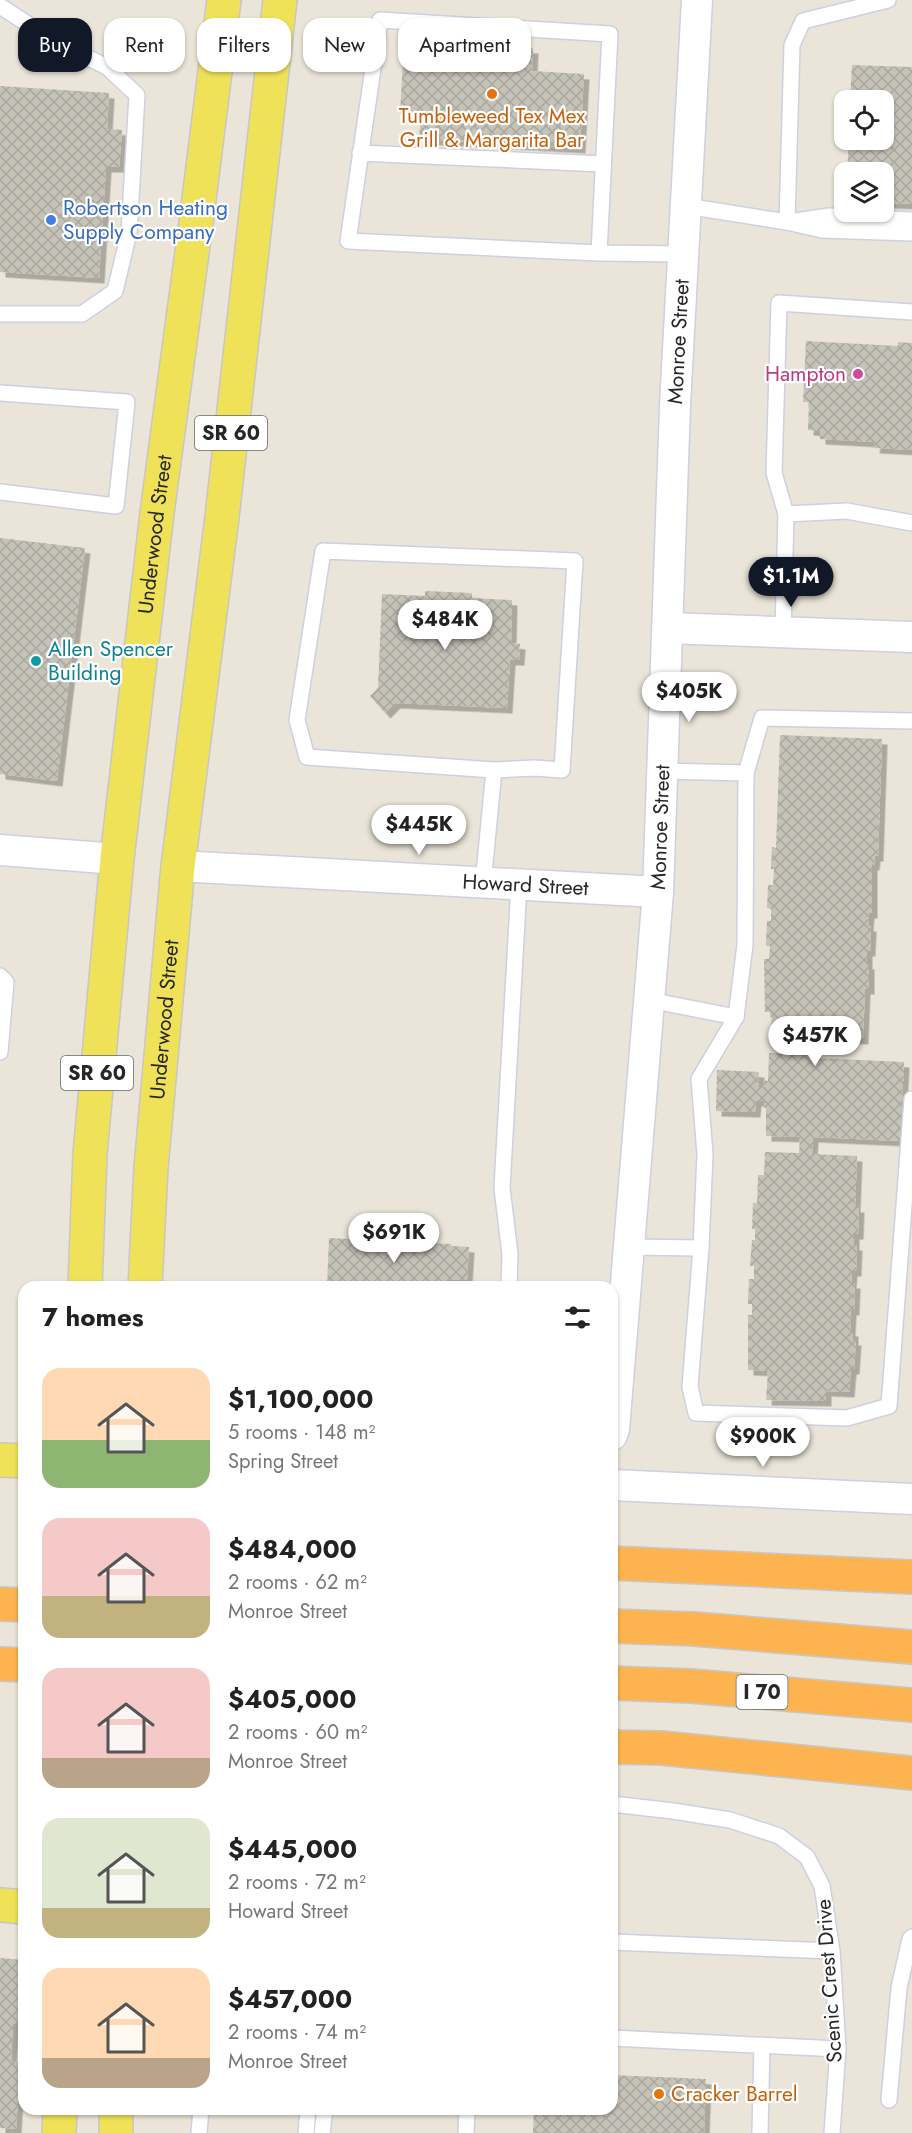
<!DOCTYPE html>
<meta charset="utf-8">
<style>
:root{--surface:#fff;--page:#f2f2f2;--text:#222;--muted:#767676;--accent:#111827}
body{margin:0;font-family:Jost,sans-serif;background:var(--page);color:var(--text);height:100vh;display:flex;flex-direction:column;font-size:22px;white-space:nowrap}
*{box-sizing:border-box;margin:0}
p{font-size:20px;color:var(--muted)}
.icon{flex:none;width:33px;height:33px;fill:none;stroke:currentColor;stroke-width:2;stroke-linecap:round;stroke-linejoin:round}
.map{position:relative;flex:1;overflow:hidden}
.drawer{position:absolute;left:18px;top:1281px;width:600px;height:834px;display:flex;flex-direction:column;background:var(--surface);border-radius:18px;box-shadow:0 2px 4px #0004}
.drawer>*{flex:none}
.banner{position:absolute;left:18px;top:18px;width:600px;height:54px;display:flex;gap:12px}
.controls{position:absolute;left:834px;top:90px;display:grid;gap:12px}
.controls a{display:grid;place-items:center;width:60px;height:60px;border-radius:12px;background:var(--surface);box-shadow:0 2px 4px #0004;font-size:30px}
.price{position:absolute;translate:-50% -51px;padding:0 14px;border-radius:21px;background:#fff;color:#222;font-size:20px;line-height:39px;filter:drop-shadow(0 2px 3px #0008)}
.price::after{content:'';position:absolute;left:50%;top:36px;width:18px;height:14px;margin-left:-9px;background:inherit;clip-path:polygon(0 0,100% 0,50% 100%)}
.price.selected{background:var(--accent);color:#fff}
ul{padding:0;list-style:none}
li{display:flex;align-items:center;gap:18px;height:150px;padding:0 24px}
li span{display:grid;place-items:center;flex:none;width:168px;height:120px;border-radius:18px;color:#555}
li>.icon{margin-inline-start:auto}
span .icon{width:72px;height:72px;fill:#fffc;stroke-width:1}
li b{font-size:26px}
h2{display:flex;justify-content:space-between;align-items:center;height:72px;padding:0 24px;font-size:26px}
.tag{padding:0 21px;border-radius:18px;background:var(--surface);box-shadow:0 2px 4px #0004;font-size:21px;line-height:54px}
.tag.selected{background:var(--accent);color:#fff}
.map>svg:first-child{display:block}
</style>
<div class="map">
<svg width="912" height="2133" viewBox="0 0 912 2133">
<defs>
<pattern id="building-cross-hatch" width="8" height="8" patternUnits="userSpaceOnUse" patternTransform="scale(1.5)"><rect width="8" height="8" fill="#c5c2b8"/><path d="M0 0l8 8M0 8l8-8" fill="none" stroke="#a9a79e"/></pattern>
<filter id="shadow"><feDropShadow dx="5.5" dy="5.5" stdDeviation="0" flood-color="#0004"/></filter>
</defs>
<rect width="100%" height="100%" fill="#eae5d8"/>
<g fill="url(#building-cross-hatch)" filter="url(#shadow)">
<path d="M404,42L533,48L532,71L584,74L580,148L419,139L421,115L400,114Z"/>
<path d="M852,65L912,67V204L884,203V172H847L849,140H884V100H850Z"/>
<path d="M0,86L109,93L107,129L122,130L119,167H106L99,278L0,272Z"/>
<path d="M806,341L898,346V342L912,343V450L874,448L875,442L820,439V431L808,430L809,402H803Z"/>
<path d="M0,538L85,548L57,781L0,774Z"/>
<path d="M425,591L472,593V598L512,600L511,643L520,644L519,660H510L507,708L395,703L385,713L370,696L378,688L382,594L425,596Z"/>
<path d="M780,735L882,739L878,856H875L874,865H872V913H869L868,926H871L870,951H867V964H869V989H865L863,1039L816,1037L815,1058L904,1062L900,1141L813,1137L812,1154L857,1156L855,1207H859L858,1234H854V1245H857L856,1271H852L851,1283H855L854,1310H851L850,1331H853V1340H856L854,1369H851L849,1392L826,1391V1401L766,1400L768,1371L748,1370V1315H752V1304H748L749,1279H754V1266H750L752,1240H755V1229H752L753,1203H757L758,1175H764L765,1152L799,1153L800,1137L766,1136V1108H764V1101H756L755,1112L716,1111L717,1070L759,1072L758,1087H764V1080L768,1081L769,1053L804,1054L805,1039L771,1038L772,1012H765L764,959H769L770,946H766L767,921H771V909L767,908L768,885H773L774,869H771L772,847L776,848Z"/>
<path d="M329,1238L451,1244V1246L469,1247L467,1280L448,1279V1287H327Z"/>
<path d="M0,1958L24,1960L22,2024H13L11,2061L20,2062L16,2129L0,2128Z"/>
<path d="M612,2075L706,2079L704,2133H533L534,2109H612Z"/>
</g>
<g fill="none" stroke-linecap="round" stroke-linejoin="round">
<defs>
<g id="lane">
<path d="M0,6L52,40L107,67L137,95L129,233L115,291L82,314H0"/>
<path d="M360,153L603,164"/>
<path d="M686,206L787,222L822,230L912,233"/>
<path d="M796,221L829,216L912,220"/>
<path d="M787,222L792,45L803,21L888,0"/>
<path d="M599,253L348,241L380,20L610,34L599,253L684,254"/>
<path d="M0,393L127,402L116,506L0,492"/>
<path d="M786,514L847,511L912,523"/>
<path d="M323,551L575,561L562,770L534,768L494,770L307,757L297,720Z"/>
<path d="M783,632L786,514L774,473L779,303L912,312"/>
<path d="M663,771L746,773L745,945L736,1017L699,1079L705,1154L701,1248L690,1387L696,1413L847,1418L889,1406L912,1099"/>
<path d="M746,773L762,718L912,721"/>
<path d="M483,884L494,770"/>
<path d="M0,976L6,982L0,1052"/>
<path d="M649,1000L736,1017"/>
<path d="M628,1247L701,1248"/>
<path d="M509,1287L510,1254L502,1188L519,885"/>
<path d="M612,1804L673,1811L730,1820L779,1836L807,1857L822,1886L832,1951L838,2049L832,2133"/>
<path d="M612,1942L832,1951"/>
<path d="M612,2038L838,2049"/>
<path d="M889,2100L899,1988L910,1939L912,1937"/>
<path d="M199,2133L201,2109"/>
<path d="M306,2133L308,2109"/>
<path d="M322,2133L325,2109"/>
<path d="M466,2133L467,2109"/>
<path d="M760,2133L762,2045"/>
</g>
<g id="street">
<path d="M668,628L912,637"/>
<path d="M0,850L117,859"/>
<path id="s1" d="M178,866L658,892"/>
<path id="s2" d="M612,1435L614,1429L658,892L675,405L697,0"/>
<path d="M612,1485L912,1499"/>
</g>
<g id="primary">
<path id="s3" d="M85,1287L90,1154L117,859L157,513L197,215L224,0"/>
<path id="s4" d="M145,1287L151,1168L178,866L222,517L280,0"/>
<path d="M0,1460L24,1461"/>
<path d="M0,1905L24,1907"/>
<path d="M59,2133L60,2109"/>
<path d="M116,2133V2109"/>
</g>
<g id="highway">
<path d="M612,1563L912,1577"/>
<path d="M0,1604L24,1605"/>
<path d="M612,1626L694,1629L912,1647"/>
<path d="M0,1664L24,1665"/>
<path d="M612,1683L691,1686L912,1705"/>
<path d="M612,1747L661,1748L912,1773"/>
</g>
</defs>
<use href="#lane" stroke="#cecfe1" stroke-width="18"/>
<use href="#street" stroke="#cecfe1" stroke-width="33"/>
<use href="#primary" stroke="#c7c7c7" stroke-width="36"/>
<use href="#highway" stroke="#c7c7c7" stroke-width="36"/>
<use href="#lane" stroke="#fff" stroke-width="15"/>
<use href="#street" stroke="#fff" stroke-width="30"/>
<use href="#primary" stroke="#efe258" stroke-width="33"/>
<use href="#highway" stroke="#fdb450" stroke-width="33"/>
</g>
<g fill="#e8710a" stroke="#fff" stroke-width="2">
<circle cx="492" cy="94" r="6"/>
<circle cx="659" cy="2094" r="6"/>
</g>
<circle fill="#3f7fe0" stroke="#fff" stroke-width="2" cx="51" cy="220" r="6"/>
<circle fill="#d1479c" stroke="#fff" stroke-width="2" cx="858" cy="374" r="6"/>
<circle fill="#0f9aa8" stroke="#fff" stroke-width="2" cx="36" cy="661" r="6"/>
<g text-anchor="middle" stroke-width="4.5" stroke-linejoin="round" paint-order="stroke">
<g fill="#fff" stroke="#686868" stroke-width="1.5">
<rect x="195" y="416" width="72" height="34" rx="4.5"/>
<rect x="61" y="1056" width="72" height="34" rx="4.5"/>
<rect x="736.5" y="1675" width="51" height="34" rx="4.5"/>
</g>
<g font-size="20" font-weight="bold" fill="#272727">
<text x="231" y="440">SR 60</text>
<text x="97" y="1080">SR 60</text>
<text x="762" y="1699">I 70</text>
</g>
<g font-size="21" fill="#c56008" stroke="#fff">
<text x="492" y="123">Tumbleweed Tex Mex<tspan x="492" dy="24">Grill &amp; Margarita Bar</tspan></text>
<text x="671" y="2101" text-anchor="start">Cracker Barrel</text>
</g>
<g font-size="21" fill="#366cbe" stroke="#fff" text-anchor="start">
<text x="63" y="215">Robertson Heating<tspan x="63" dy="24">Supply Company</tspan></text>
</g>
<g font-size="21" fill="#272727" stroke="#fff">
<text dy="7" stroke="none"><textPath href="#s2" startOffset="1096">Monroe Street</textPath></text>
<text dy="7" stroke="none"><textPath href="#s3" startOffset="756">Underwood Street</textPath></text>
<text dy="7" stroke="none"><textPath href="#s2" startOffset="610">Monroe Street</textPath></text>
<text dy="7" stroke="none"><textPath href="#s1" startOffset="348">Howard Street</textPath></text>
<text dy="7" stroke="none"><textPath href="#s4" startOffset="268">Underwood Street</textPath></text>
<text transform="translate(829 1981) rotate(-94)" y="7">Scenic Crest Drive</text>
</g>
<g font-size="21" fill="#b23c85" stroke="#fff" text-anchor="end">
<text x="846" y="381">Hampton</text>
</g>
<g font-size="21" fill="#0d838f" stroke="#fff" text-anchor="start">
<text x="48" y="656">Allen Spencer<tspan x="48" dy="24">Building</tspan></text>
</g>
</g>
</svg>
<div class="controls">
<a><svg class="icon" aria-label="locate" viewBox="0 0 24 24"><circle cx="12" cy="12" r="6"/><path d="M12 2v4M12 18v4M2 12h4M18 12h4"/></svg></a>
<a><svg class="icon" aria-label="layers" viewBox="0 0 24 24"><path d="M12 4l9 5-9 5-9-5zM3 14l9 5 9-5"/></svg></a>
</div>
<b class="price selected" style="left:791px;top:608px">$1.1M</b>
<b class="price" style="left:445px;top:651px">$484K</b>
<b class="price" style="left:689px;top:723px">$405K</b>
<b class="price" style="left:419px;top:856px">$445K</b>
<b class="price" style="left:815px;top:1067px">$457K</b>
<b class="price" style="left:394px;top:1264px">$691K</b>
<b class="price" style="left:763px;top:1468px">$900K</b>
<div class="banner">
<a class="tag selected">Buy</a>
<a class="tag">Rent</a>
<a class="tag">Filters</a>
<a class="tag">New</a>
<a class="tag">Apartment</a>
</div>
<section class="drawer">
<h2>7 homes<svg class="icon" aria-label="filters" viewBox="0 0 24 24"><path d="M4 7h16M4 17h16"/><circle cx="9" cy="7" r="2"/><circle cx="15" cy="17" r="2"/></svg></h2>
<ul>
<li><span style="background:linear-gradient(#ffd9b3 60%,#8fb573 0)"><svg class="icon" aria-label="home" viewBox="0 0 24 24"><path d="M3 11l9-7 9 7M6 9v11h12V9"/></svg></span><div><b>$1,100,000</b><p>5 rooms · 148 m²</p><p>Spring Street</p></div></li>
<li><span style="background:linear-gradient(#f6c9c9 65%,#c2b280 0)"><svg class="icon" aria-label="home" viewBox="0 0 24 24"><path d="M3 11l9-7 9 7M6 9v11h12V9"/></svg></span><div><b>$484,000</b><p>2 rooms · 62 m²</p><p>Monroe Street</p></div></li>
<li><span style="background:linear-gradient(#f6c9c9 75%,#b9a48a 0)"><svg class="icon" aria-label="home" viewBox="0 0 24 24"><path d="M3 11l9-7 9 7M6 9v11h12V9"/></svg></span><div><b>$405,000</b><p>2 rooms · 60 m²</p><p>Monroe Street</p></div></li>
<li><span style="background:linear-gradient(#dfe7d0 75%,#c2b280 0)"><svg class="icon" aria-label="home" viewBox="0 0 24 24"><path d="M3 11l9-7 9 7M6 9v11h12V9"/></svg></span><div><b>$445,000</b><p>2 rooms · 72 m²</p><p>Howard Street</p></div></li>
<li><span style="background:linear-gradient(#ffd9b3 75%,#b9a48a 0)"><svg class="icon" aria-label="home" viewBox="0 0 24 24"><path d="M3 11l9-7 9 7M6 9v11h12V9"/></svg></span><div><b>$457,000</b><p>2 rooms · 74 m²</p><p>Monroe Street</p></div></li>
</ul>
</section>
</div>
